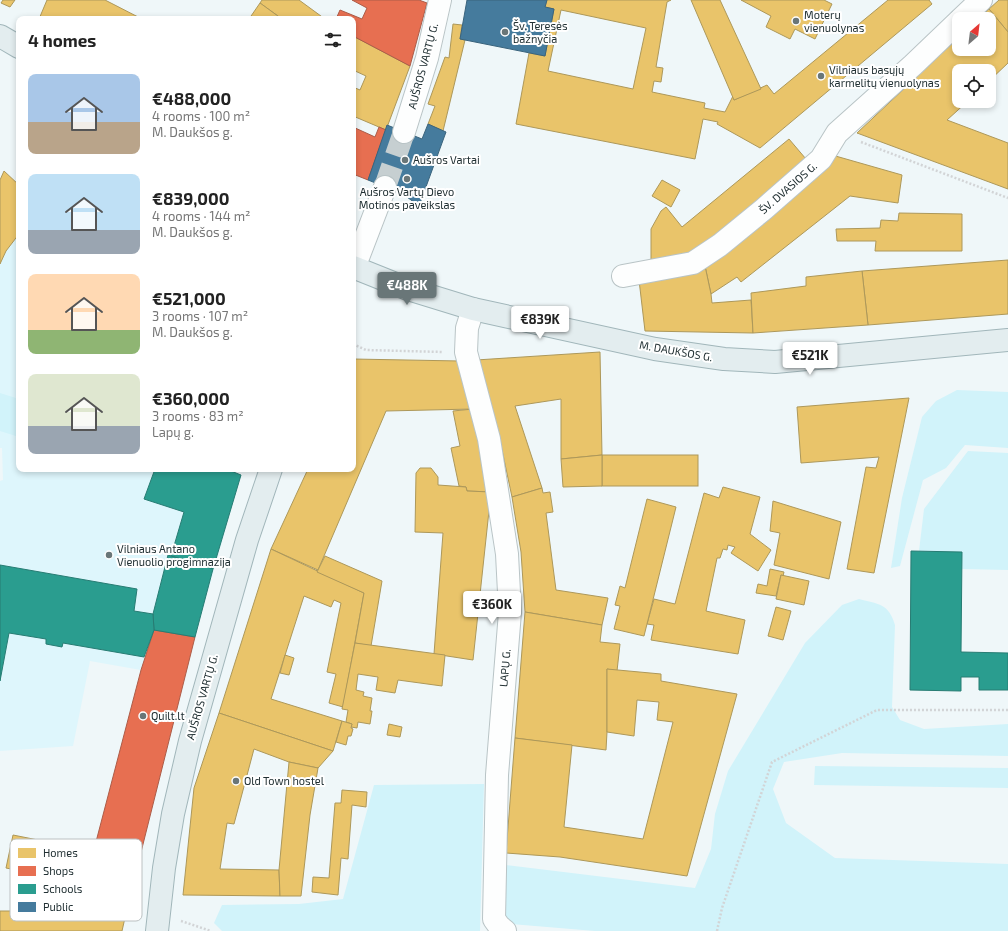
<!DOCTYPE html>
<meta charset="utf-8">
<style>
:root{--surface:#fff;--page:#f6f6f6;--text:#222;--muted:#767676;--accent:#697678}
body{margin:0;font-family:"Exo 2",sans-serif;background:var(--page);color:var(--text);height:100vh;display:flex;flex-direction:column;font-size:15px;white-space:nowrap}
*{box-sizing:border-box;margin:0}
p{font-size:13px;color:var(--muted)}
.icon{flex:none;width:22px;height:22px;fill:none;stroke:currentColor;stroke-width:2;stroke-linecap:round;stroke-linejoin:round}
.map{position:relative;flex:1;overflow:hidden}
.details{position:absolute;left:16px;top:16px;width:340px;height:456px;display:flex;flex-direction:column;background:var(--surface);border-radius:8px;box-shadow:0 2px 6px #0003}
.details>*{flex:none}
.needle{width:26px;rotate:28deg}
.controls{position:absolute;left:952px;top:12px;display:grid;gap:8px}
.controls a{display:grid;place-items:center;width:44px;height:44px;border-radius:8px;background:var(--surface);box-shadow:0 2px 6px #0003;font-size:20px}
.price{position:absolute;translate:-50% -34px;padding:0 9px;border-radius:4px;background:#fff;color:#222;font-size:13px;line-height:26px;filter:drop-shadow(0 1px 2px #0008)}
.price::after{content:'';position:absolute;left:50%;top:24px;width:12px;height:9px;margin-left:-6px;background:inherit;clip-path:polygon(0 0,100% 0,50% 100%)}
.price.selected{background:var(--accent);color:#fff}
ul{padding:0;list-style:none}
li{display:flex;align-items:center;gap:12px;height:100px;padding:0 12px}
li span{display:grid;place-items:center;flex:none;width:112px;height:80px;border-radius:8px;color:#555}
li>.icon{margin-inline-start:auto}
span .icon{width:48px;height:48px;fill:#fffc;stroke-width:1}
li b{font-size:17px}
h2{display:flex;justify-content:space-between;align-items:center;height:48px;padding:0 12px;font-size:17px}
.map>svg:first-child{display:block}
</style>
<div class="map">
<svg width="1008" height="931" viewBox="0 0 1008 931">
<rect width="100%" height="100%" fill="#eff7f9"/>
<path fill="#def6fc" d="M19,234V469H189L193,471L194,469H226L241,475L195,637L155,630L141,670L90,661L73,746L0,751V481L3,480L2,448H0V264L6,251Z"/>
<g fill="#d1f3fa">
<path d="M957,390L1008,392V448L965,445L946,468L923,480L900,566L891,568L902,498L922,417L936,401Z"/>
<path d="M0,393L19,399V437L0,431Z"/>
<path d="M968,451L1008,453V570L962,569L961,552L919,551L924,509Z"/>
<path d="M859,599C879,604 889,604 895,625L892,707L900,720L924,729L1008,724V756L842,753L784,762L773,789L786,823L835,858L1008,864V931H595L511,924L503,917L505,865L695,888L711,849L715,814L728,771L805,643L842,605Z"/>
<path d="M815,766L1008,768V788L814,785Z"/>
<path d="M484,784L480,931H222L214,923L222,905L299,904L343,899L374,785Z"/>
</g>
<g fill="#e9c46a" stroke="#ad985a" fill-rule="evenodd">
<path d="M3,0H15L10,7L1,3Z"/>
<path d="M47,0H105L142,19H39Z"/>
<path d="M262,0H299L325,19H282L260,3Z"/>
<path d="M547,0H671L667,2L656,67L663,68L661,82L654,81L652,92L705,103L704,108L725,112L733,96L734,100L767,85L774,94L888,0H929L932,4L760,148L717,124L718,122L703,119L695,159L516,124L529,53L545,56L554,9L545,7ZM561,10L646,28L633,89L548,71Z"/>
<path d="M691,0H720L761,89L734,100Z"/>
<path d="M741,0H824L832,4L815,39L795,29L790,39L766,27L771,16Z"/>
<path d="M999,0H1008V32L989,9Z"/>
<path d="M260,3L282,19H249Z"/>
<path d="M989,9L1008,32V63L989,81V71H959V101H968L947,120L1008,143V189L857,133L959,37V49H989V19H978Z"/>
<path d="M453,24L462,25L460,39L465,40L443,131L428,124L435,106L428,104L445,57L449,58Z"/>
<path d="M353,36L410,66L386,130L353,116V87L360,90L366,76L353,70Z"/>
<path d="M789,139L806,159L692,257L651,261V229L661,211L666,207L682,227Z"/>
<path d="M832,155L902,175L898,203L850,196L741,282L737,277L711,294L705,266Z"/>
<path d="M4,171L19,185V234L6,251L0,264V180Z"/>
<path d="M662,180L680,190L671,207L652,196Z"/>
<path d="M899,213L962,214V251H875L876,241H837L836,229L880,228L881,220L898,221Z"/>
<path d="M1008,260V314L868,325L862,271Z"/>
<path d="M705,266L711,294L712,303L751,300L753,333L645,331L639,280Z"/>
<path d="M862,271L868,325L753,333L751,293L806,286V277Z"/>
<path d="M600,352L602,455L561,459V399L515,406L542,488L512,497L502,450L476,360Z"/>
<path d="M353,359L460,361L473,409L386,411L318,570L271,549L308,469H353Z"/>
<path d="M909,398L874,573L847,569L866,467L876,468L879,457L801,463L797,407Z"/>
<path d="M473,409L491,492L467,491L466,487L459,486L451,448L460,446L453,411Z"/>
<rect x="602" y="455" width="96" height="31"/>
<path d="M602,455V486L563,487L561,459Z"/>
<path d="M420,468H431L438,477V485L466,487L467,491L491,492L473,660L434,654L443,533L415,532L416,473Z"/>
<path d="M723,487L760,497L750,534L771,550L758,571L731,553L735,547L728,545L727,550L723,549L720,558H717L706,611L745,620L738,654L651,640L654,625L647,624L654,599L675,604L704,493L719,498Z"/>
<path d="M542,488L543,493L550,492L553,512L546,513L556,590L608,598L602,625L525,612L521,552L512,497Z"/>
<path d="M647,499L676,507L644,636L614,629L620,606L615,605L620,586L625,588Z"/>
<path d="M773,501L841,522L829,579L774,565L780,533L770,531Z"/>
<path d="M271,549L364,593L343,707L329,703L336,674L327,672L341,603L334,600L331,607L304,596L271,699L342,721L333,751L219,713Z"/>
<path d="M325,556L382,581L371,646L355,643L364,593L317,572Z"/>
<path d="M770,569L784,572L783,576L781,575L776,596L756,593L758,584L767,586Z"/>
<path d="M781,575L809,581L804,605L776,599Z"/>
<path d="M776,607L791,611L783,640L768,636Z"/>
<path d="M525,612L602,625L600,642L620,644L617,671L607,669V732L606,750L515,738Z"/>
<path d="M355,643L445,655L442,686L398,680L395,693L376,690L378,677L358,674L356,690L364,692L363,696L372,698L370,711H372L370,724L358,722L357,728L351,727L352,724L346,722L348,710L342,709Z"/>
<path d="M285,655L294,658L289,675L280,673Z"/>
<path d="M607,669L661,674V681L737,694L687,876L560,857L506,853L515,738L572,745L564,827L643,839L673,722L657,720L659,702L637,700L634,736L607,732Z"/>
<path d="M219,713L333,751L318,768L289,762L254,749L234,824L227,823L220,869L279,870L280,896L183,895L194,788Z"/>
<path d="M342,721L352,724L351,728L353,729L351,736H348L346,745L336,742Z"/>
<path d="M389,724L402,727L400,737L387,735Z"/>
<path d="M289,762L318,768L310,815L301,896H280L279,870Z"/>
<path d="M342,790L367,792L366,807L352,805L348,859L341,858L338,895L312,892L313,877L329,878L335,803H341Z"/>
<path d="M13,835L58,844L51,877L6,868Z"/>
<path d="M74,899L129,900L122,931H0V911H30L70,919Z"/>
</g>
<g fill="#e76f51" stroke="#ac5c48">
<path d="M352,0H419L427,3L410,66L353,36V19H336L340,10L362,19L367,8Z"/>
<path d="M353,127L375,137L379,127L386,130L368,180L353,174Z"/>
<path d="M154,630L195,637L129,900L81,899L141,670Z"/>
</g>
<g fill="#2a9d8f" stroke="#277c73">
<path d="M155,469H189L193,471L194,469H226L241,475L213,569L171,556L184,512L144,499Z"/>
<path d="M911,551L962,552L961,652L1008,653V690H979V677H961V691L910,690Z"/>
<path d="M168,555L213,569L195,637L154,630L153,614Z"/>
<path d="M0,565L137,589L134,611L153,614L154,630L144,657L63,643L62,647L46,644V639L9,633L0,681Z"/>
</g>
<g fill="#457b9d" stroke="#3a647d">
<path d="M467,0H547L545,7L554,9L545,56L460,39Z"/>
<path d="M428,124L446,132L419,206L403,194L368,180L387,125L422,139Z"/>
</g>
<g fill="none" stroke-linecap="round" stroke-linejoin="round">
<path stroke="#c6cfd1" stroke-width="22" stroke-dasharray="22 11" stroke-linecap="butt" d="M385,187L404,132"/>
<defs>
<g id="minor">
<path d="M961,19L981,0"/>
<path d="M404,132L427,58L440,0"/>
<path d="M354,268L385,187"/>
<path d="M623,276L693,263L720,245L764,209L821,159L837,133L913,65L959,21"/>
<path d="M473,309L467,328L466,352L489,439L507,554L510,612L497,775L494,919L499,926L505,931"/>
</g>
<g id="major">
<path d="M0,36L19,47"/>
<path d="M353,267L408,289L473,309L655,349L724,359L775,362L1008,340"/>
<path d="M157,931L164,868L173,814L190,741L247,540L271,469"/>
</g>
</defs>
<use href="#minor" stroke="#b9c4c6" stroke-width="24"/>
<use href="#major" stroke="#a1b6ba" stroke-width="24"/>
<g stroke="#d2d4d6" stroke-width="2.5" stroke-dasharray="2 2" stroke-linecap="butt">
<path d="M861,142L1008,198"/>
<path d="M353,344L366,350L443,352"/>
<path d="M181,921L211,931"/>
<path d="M717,931L722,908L772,762L877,710H1008"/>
</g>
<use href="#minor" stroke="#fdfefe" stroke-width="22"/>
<use href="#major" stroke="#e3edef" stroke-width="22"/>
</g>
<g fill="#697678" stroke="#fff" stroke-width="1.5">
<circle cx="796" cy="21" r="4"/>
<circle cx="505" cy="32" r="4"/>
<circle cx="821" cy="76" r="4"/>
<circle cx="405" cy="160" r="4"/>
<circle cx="407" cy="179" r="4"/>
<circle cx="109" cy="555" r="4"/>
<circle cx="143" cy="716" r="4"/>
<circle cx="236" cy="781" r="4"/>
</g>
<g text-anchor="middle" stroke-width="4" stroke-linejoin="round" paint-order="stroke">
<g font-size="11" fill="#213033" stroke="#fff" text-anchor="start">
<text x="804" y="19">Moterų<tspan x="804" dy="13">vienuolynas</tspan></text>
<text x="513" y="30">Šv. Teresės<tspan x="513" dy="13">bažnyčia</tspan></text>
<text x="829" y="74">Vilniaus basųjų<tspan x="829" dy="13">karmelitų vienuolynas</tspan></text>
<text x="413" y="164">Aušros Vartai</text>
<text x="407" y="196" text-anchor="middle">Aušros Vartų Dievo<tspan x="407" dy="13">Motinos paveikslas</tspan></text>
<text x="117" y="553">Vilniaus Antano<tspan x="117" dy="13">Vienuolio progimnazija</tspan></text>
<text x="151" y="720">Quilt.lt</text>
<text x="244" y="785">Old Town hostel</text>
</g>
<g font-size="11" fill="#213033" stroke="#fff">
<text transform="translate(423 66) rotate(-75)" y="4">AUŠROS VARTŲ G.</text>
<text transform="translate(788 188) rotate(-41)" y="4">ŠV. DVASIOS G.</text>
<text transform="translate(676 351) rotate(10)" y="4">M. DAUKŠOS G.</text>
<text transform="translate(505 668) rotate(-85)" y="4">LAPŲ G.</text>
<text transform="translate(202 697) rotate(-74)" y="4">AUŠROS VARTŲ G.</text>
</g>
</g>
<rect x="10" y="839" width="132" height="82" rx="6" fill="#fff" stroke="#bcc1c2" stroke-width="1"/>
<rect x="18" y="848" width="18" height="10" fill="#e9c46a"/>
<rect x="18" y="866" width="18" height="10" fill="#e76f51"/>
<rect x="18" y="884" width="18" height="10" fill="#2a9d8f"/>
<rect x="18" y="902" width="18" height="10" fill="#457b9d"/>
<g font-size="11" fill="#213033">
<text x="43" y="857">Homes</text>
<text x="43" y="875">Shops</text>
<text x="43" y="893">Schools</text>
<text x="43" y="911">Public</text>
</g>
</svg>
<div class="controls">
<a><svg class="needle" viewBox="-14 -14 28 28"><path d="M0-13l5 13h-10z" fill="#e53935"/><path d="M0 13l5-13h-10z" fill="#767676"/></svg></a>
<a><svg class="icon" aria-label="locate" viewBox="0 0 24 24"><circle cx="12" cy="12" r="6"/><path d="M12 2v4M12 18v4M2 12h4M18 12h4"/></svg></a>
</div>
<b class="price selected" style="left:407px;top:306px">€488K</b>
<b class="price" style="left:540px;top:340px">€839K</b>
<b class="price" style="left:810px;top:376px">€521K</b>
<b class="price" style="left:492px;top:625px">€360K</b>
<section class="details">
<h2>4 homes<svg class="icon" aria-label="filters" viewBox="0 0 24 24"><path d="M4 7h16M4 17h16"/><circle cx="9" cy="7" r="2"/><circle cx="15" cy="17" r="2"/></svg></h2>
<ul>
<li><span style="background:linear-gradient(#a9c7e8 60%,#b9a48a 0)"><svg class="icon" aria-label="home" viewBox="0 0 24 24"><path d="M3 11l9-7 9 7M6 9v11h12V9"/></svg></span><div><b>€488,000</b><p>4 rooms · 100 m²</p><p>M. Daukšos g.</p></div></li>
<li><span style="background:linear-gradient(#bfe0f5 70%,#9aa5b1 0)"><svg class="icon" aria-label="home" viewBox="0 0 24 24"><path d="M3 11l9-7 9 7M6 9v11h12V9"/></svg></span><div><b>€839,000</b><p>4 rooms · 144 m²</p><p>M. Daukšos g.</p></div></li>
<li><span style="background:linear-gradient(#ffd9b3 70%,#8fb573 0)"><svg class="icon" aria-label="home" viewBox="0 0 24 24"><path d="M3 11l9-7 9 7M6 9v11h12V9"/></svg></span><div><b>€521,000</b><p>3 rooms · 107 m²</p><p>M. Daukšos g.</p></div></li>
<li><span style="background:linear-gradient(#dfe7d0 65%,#9aa5b1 0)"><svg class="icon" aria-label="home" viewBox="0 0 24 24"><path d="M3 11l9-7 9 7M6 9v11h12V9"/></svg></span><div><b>€360,000</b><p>3 rooms · 83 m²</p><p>Lapų g.</p></div></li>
</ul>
</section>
</div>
